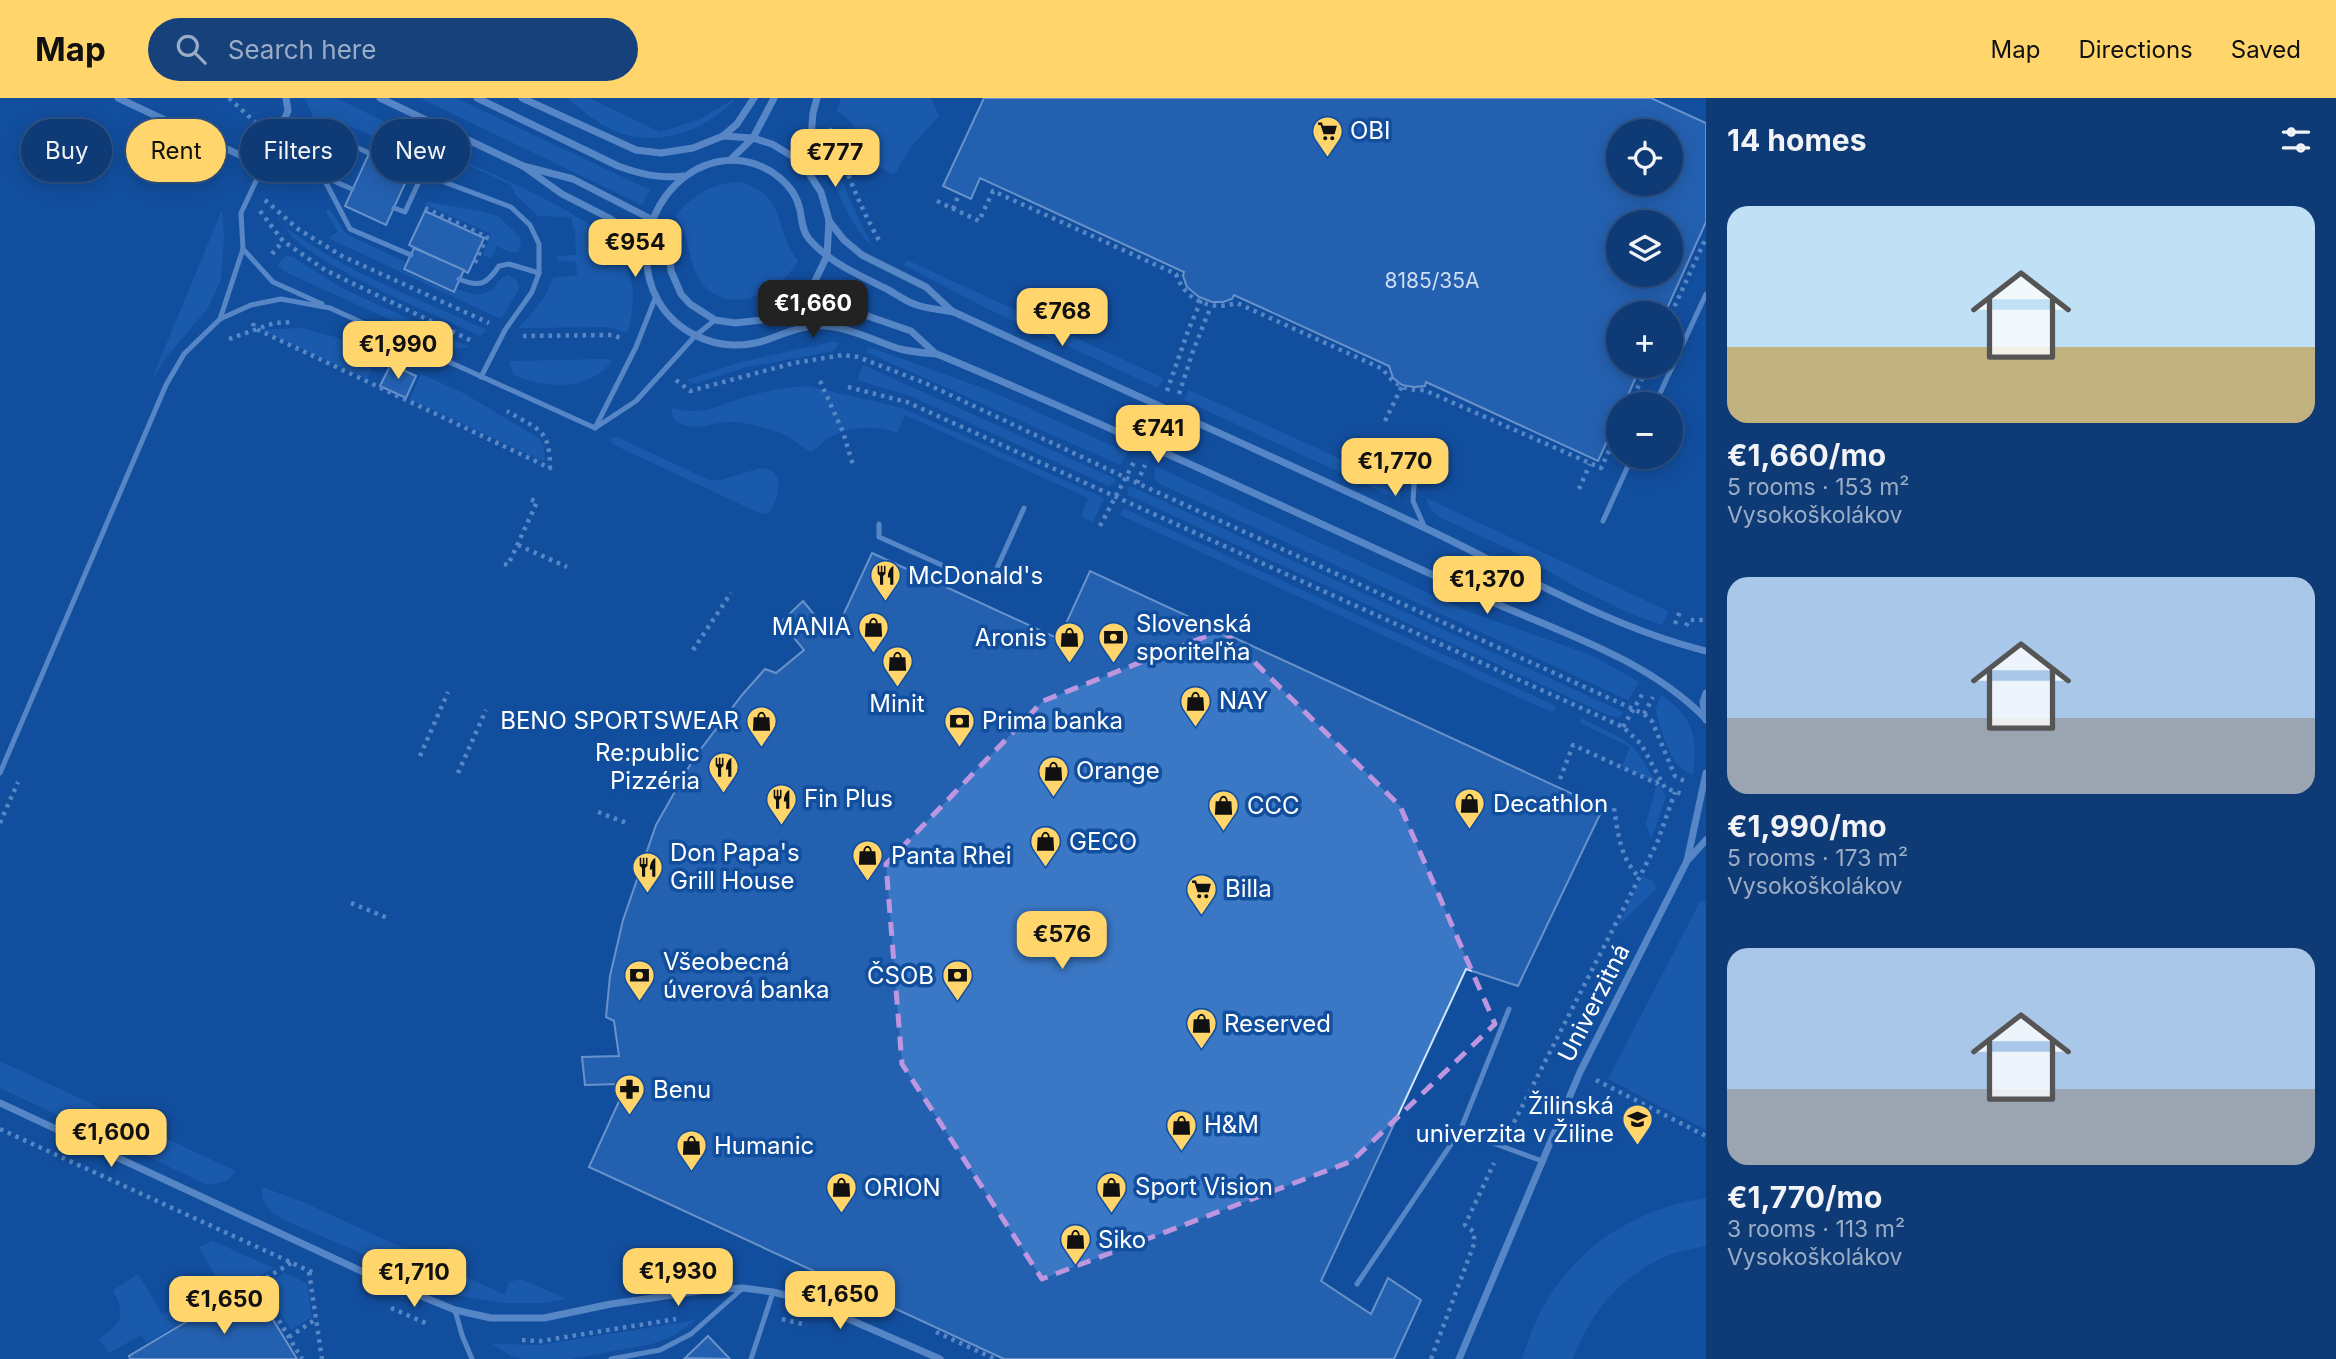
<!DOCTYPE html>
<meta charset="utf-8">
<style>
:root{--surface:#0e3a76;--page:#17417b;--text:#f1f3f6;--muted:#9badc5;--line:#2e5488;--accent:#ffd56c}
body{margin:0;font-family:Inter,sans-serif;background:var(--page);color:var(--text);height:100vh;display:flex;flex-direction:column;font-size:26px;white-space:nowrap}
*{box-sizing:border-box;margin:0}
p{font-size:23px;color:var(--muted)}
.icon{flex:none;width:38px;height:38px;fill:none;stroke:currentColor;stroke-width:2;stroke-linecap:round;stroke-linejoin:round}
.map{position:relative;flex:1;overflow:hidden}
.details{display:flex;flex-direction:column;background:var(--surface);width:630px}
.details>*{flex:none}
.banner{position:absolute;left:21px;top:21px;width:665px;height:63px;display:flex;gap:14px}
.fabs{position:absolute;left:1606px;top:21px;display:grid;gap:14px}
.fabs a{display:grid;place-items:center;width:77px;height:77px;border-radius:50%;background:var(--surface);box-shadow:0 4px 18px #0003,0 0 0 2px var(--line);font-size:35px}
.price{position:absolute;translate:-50% -60px;padding:0 16px;border-radius:14px;background:var(--accent);color:#111;font-size:23px;line-height:46px;filter:drop-shadow(0 2px 4px #0008)}
.price::after{content:'';position:absolute;left:50%;top:42px;width:21px;height:16px;margin-left:-10px;background:inherit;clip-path:polygon(0 0,100% 0,50% 100%)}
.price.current{background:#222;color:#fff}
ul{padding:0;list-style:none}
li{display:grid;align-content:center;gap:14px;height:371px;padding:0 21px}
li span{display:grid;place-items:center;height:217px;border-radius:21px;color:#555}
li>.icon{margin-inline-start:auto}
span .icon{width:126px;height:126px;fill:#fffc;stroke-width:1}
li b{font-size:30px}
h2{display:flex;justify-content:space-between;align-items:center;height:84px;padding:0 21px;font-size:30px}
.pill{padding:0 24px;border-radius:32px;background:var(--surface);box-shadow:0 4px 18px #0003,0 0 0 2px var(--line);font-size:24px;line-height:63px}
.pill.current{background:var(--accent);color:#111}
header{display:flex;align-items:center;gap:42px;box-sizing:border-box;height:98px;padding:0 35px;background:var(--accent);color:#111}
header strong{font-size:33px}
nav{display:flex;gap:38px;margin-inline-start:auto;font-size:24px}
.search{width:490px;height:63px;background:var(--page);display:flex;align-items:center;gap:18px;box-sizing:border-box;padding:0 24px;border-radius:38px;color:var(--muted);font-size:26px}
main{display:flex;flex:1;min-height:0}
.map>svg:first-child{display:block}
</style>
<header>
<strong>Map</strong>
<div class="search"><svg class="icon" aria-label="search" viewBox="0 0 24 24"><circle cx="10" cy="10" r="6"/><path d="M15 15l6 6"/></svg>Search here</div>
<nav><a>Map</a><a>Directions</a><a>Saved</a></nav>
</header>
<main>
<div class="map">
<svg width="1706" height="1261" viewBox="0 0 1706 1261">
<rect width="100%" height="100%" fill="#124e9e"/>
<g fill="#2468bd">
<path d="M305,0H336C378,20 420,42 462,62C504,82 592,117 618,153C636,177 636,208 627,235L609,229L519,230L544,200L553,180L577,177L576,164L558,163L556,160L558,158L576,157L575,131H573L572,119L538,118L516,97L511,87L441,54L427,59H418V57L352,29L320,26L313,19Z"/>
<path d="M420,0H456L650,92L642,107Z"/>
<path d="M567,0H589L660,34L698,22L736,0C708,32 659,50 617,34C599,27 582,12 567,0Z"/>
<path d="M841,0H931L939,18L910,50L894,77L864,62C859,42 857,24 837,13Z"/>
<path d="M828,40L848,98L872,148C844,119 829,81 828,40Z"/>
<path d="M739,84C789,98 772,129 798,163C787,181 773,193 753,199C740,203 728,203 716,197C684,179 695,146 676,118C693,96 711,86 739,84Z"/>
<path d="M428,104L485,114L499,119L521,140L520,150L517,154H509L497,148L491,161L483,157L491,136L424,106Z"/>
<path d="M327,111L330,112L346,136L405,164L401,172L454,196L457,191C470,196 484,201 495,188C499,183 501,180 508,177L518,184L519,191L501,221L328,140L338,134L326,114Z"/>
<path d="M222,112L224,141L221,181L208,210L167,258L151,283Z"/>
<path d="M284,128C344,174 419,201 487,232L480,238C437,217 305,165 284,128Z"/>
<path d="M286,158L293,159L340,189L469,249L455,251L285,174L277,167Z"/>
<path d="M907,162L1163,280L1158,290L986,210L904,167Z"/>
<path d="M300,230L332,238L379,256L367,281L262,232Z"/>
<path d="M831,244H839L834,253L743,270L697,285H692L686,282L741,264Z"/>
<path d="M869,249L991,293L1128,355L1120,367L866,254Z"/>
<path d="M607,261L612,263C588,293 547,291 514,277L509,263Z"/>
<path d="M863,267L1116,381L1113,386L1109,388L910,298L857,282Z"/>
<path d="M421,276L465,296L540,341L544,350L545,364L410,301Z"/>
<path d="M808,288L902,310L1104,400L1093,424L1081,419L1088,400L905,317L897,335C876,327 848,328 829,340C823,344 817,350 811,354C802,349 793,341 783,336C771,331 744,323 730,324C712,324 700,333 682,326C673,323 671,319 672,310C707,319 721,305 753,297C771,292 789,289 808,288Z"/>
<path d="M1189,292L1400,388L1399,402L1184,302Z"/>
<path d="M612,339H617L709,382H720L761,370C786,372 780,399 769,414L763,416L755,413L614,347L611,344Z"/>
<path d="M1155,368L1467,513L1591,557L1639,584L1628,602L1160,386L1154,379Z"/>
<path d="M1130,388L1623,614L1620,619L1608,617L1128,397L1127,392Z"/>
<path d="M1426,400L1668,513L1662,527L1629,515L1578,490L1507,450L1441,420L1430,411Z"/>
<path d="M1123,410L1556,608L1553,615L1120,417Z"/>
<path d="M1661,597C1693,618 1698,640 1693,676C1670,672 1664,637 1657,618L1656,611Z"/>
<path d="M1581,620L1623,641L1635,651L1665,697V701L1651,742L1646,725L1657,685L1622,669L1630,649L1580,625Z"/>
<path d="M1642,778L1654,784L1656,791L1618,828Z"/>
<path d="M1701,802L1706,805V1032L1608,981Z"/>
<path d="M0,963L227,1069L235,1073C230,1085 219,1085 208,1087L0,990Z"/>
<path d="M262,1089L303,1104L505,1197L509,1184L521,1181L566,1201L543,1205H505L459,1198L282,1121C269,1113 260,1105 262,1089Z"/>
<path d="M1706,1100V1148C1696,1150 1684,1152 1674,1155C1624,1174 1591,1212 1573,1261H1522C1547,1172 1614,1114 1706,1100Z"/>
<path d="M213,1143L273,1170L219,1205L213,1198L178,1220L181,1225L146,1245L141,1237L109,1255L99,1241C122,1225 126,1218 113,1192L138,1176L162,1216L219,1184L199,1149Z"/>
<path d="M284,1175L307,1185L312,1219L291,1232L264,1188Z"/>
<path d="M696,1222L671,1239L652,1246L571,1261H522L511,1258L492,1246L541,1247Z"/>
</g>
<g fill="#3a77c5" stroke="#d1e5fe" stroke-width="2" fill-rule="evenodd">
<path d="M984,0H1651L1706,25V124L1665,215H1619V268H1641L1624,306H1619V317L1598,363L1426,284L1425,288L1414,289L1402,287L1393,280L1389,268L1234,197L1232,201L1223,204H1212L1199,199L1187,189L1183,178L1184,174L980,80L971,101L943,88ZM1619,33H1671V86H1619ZM1619,124H1671V177H1619Z"/>
<path d="M377,38L418,57L386,127L345,108Z"/>
<path d="M425,113L484,140L468,175L409,147Z"/>
<path d="M414,150L464,172L454,194L404,171Z"/>
<path d="M391,266L416,278L406,300L380,288Z"/>
<path d="M872,455L1059,541L1090,473L1603,710L1518,888L1466,871L1321,1183L1371,1216L1388,1180L1421,1202L1394,1261H1004L589,1069L621,999L620,986L585,987L582,959L619,958L614,923L606,919L610,878L623,822L656,727L694,660L742,597L765,571L776,575L804,552L781,524L803,503L826,531L841,522Z"/>
<path d="M255,1192L297,1261H130L129,1258L211,1209L216,1216Z"/>
<path d="M708,1238L730,1261L685,1260Z"/>
</g>
<g fill="none" stroke-linecap="round" stroke-linejoin="round">
<g stroke="#a8caf5" stroke-width="4.5" stroke-dasharray="3.5 5" stroke-linecap="butt">
<path d="M229,0L256,25L249,40"/>
<path d="M829,31L834,35C846,74 860,109 880,144"/>
<path d="M265,102L298,131L342,158L489,225"/>
<path d="M937,103L979,123L993,93L1176,176C1185,203 1211,213 1237,205L1383,271C1392,286 1406,293 1424,292L1601,370L1619,331"/>
<path d="M425,110L487,139L474,167"/>
<path d="M953,111L959,96"/>
<path d="M260,113L283,143L325,172L474,244"/>
<path d="M272,156L283,143"/>
<path d="M1671,216L1706,140"/>
<path d="M253,225L254,230L550,370C550,330 538,332 507,313"/>
<path d="M523,238L614,237L622,241"/>
<path d="M229,241L274,225L294,224"/>
<path d="M676,282L690,293L794,265L843,257L858,259L925,285L1137,385L1644,616L1652,623L1675,678L1686,684"/>
<path d="M820,283L843,334L853,367"/>
<path d="M848,289L907,304L1623,629L1641,646L1665,690L1682,696"/>
<path d="M1167,293L1188,233L1202,200"/>
<path d="M1179,296L1193,253L1211,208"/>
<path d="M1630,306L1648,268"/>
<path d="M1385,323L1402,288"/>
<path d="M1137,385L1145,367"/>
<path d="M1579,391L1590,366"/>
<path d="M1100,428L1135,362"/>
<path d="M518,447L567,469"/>
<path d="M504,466L508,467L537,404L530,401"/>
<path d="M1675,526L1681,511"/>
<path d="M1686,528L1689,522H1706"/>
<path d="M693,552L731,495"/>
<path d="M1644,616L1653,599"/>
<path d="M1623,629L1643,595"/>
<path d="M420,658L448,594"/>
<path d="M458,675L486,612"/>
<path d="M1560,681L1573,647L1656,685L1661,682"/>
<path d="M1614,710C1618,735 1620,759 1638,778"/>
<path d="M598,714L629,726"/>
<path d="M0,725L18,684"/>
<path d="M351,805L390,821"/>
<path d="M1596,982L1706,1038"/>
<path d="M0,1031L314,1175"/>
<path d="M1510,1032L1657,745L1675,694"/>
<path d="M309,1174L322,1261"/>
<path d="M257,1186L302,1261"/>
<path d="M391,1210L430,1227"/>
<path d="M782,1221L807,1227"/>
<path d="M182,1222L213,1203L217,1210L291,1165"/>
<path d="M936,1234L995,1261"/>
<path d="M289,1239L316,1221"/>
<path d="M522,1242L541,1243L676,1221"/>
<path d="M1431,1261L1474,1146V1134L1465,1127L1494,1065"/>
</g>
<g stroke="#a8caf5" stroke-width="5">
<path d="M278,35L308,50L356,49L369,55"/>
<path d="M308,50L350,131L411,157"/>
<path d="M412,72L511,109L530,127L539,146V175L532,194L505,232L481,279"/>
<path d="M322,78L352,91"/>
<path d="M394,110L405,114L422,77"/>
<path d="M243,151L273,184L322,206"/>
<path d="M459,181C480,190 487,186 499,168L509,166L539,175"/>
<path d="M220,221L243,151L241,115L263,68"/>
<path d="M1655,306L1706,196"/>
<path d="M596,328L636,249L656,198"/>
<path d="M595,330L636,303L695,238L715,222"/>
<path d="M1603,423L1632,359"/>
<path d="M879,426V439L982,485L992,481L1024,410"/>
<path d="M1425,430L1413,403L1414,387L1433,345"/>
<path d="M0,675L166,287L184,256L220,221L251,207L281,201L330,210L595,330"/>
<path d="M1460,1033L1542,1063"/>
<path d="M1357,1186L1460,1033L1509,911"/>
<path d="M455,1212L462,1237L472,1261"/>
<path d="M611,1261L660,1252L691,1236L743,1190"/>
<path d="M751,1261L773,1194"/>
</g>
<g stroke="#a8caf5" stroke-width="7">
<path d="M118,0L263,68L288,13L286,0"/>
<path d="M380,0L523,68L562,96L609,120L625,131L645,156"/>
<path d="M477,0L618,68C640,76 660,81 683,78"/>
<path d="M522,0L636,52L661,55L693,50L723,38L753,40L772,46L792,58L808,74L821,94L829,122L827,158L812,189L798,203L780,215L762,222L735,225L715,222L690,206L681,196L671,173L669,152L663,135L651,121L573,81L523,68"/>
<path d="M723,38L737,26L754,0"/>
<path d="M730,62L753,40L774,0"/>
<path d="M808,74L813,15L817,0"/>
<path d="M829,123L844,142L862,157L926,189L953,214"/>
<path d="M798,203H819L836,207L911,233L936,256"/>
<path d="M1706,621C1644,557 1549,531 1470,494C1293,413 1117,331 937,256C925,255 912,254 900,251C871,242 845,226 814,228C798,229 783,236 769,241C746,250 719,249 697,238C627,205 632,106 697,71C711,64 728,61 743,63C768,67 795,86 800,112C802,122 802,133 809,141C829,164 858,177 885,190C895,195 906,204 917,207C929,211 942,212 954,214C1111,287 1269,356 1425,430C1516,473 1608,529 1706,553"/>
<path d="M1706,622L1703,604L1706,595"/>
<path d="M1687,763L1706,742"/>
<path d="M0,1005L372,1178L455,1212L491,1220H544L611,1206L706,1192L743,1190L773,1194L805,1202L940,1261"/>
<path d="M1459,1261L1580,974L1687,763L1706,675"/>
</g>
</g>
<path d="M0 0H1706V1261H0ZM1222,532L1400,708L1495,926L1352,1063L1042,1181L902,966L886,766L1043,603Z" fill="#124e9e" fill-opacity=".55" fill-rule="evenodd"/>
<path fill="none" stroke="#bd96df" stroke-width="5" stroke-dasharray="14 9" stroke-linejoin="round" d="M1222,532L1400,708L1495,926L1352,1063L1042,1181L902,966L886,766L1043,603Z"/>
<defs>
<symbol id="supermarket-pin" viewBox="-11 -11 22 30"><path d="M0 17L-7.5 6A9.5 9.5 0 1 1 7.5 6Z" fill="#ffd56c" stroke="#124e9e"/><path d="M-6-5.5h2.5l.6 2H6L4.5 2H-2.5L-4.4-4H-6ZM-1.5 3.2a1.3 1.3 0 1 0 .1 0ZM3 3.2a1.3 1.3 0 1 0 .1 0Z" fill="#111"/></symbol>
<symbol id="restaurant-pin" viewBox="-11 -11 22 30"><path d="M0 17L-7.5 6A9.5 9.5 0 1 1 7.5 6Z" fill="#ffd56c" stroke="#124e9e"/><path d="M-5-6h1v4h1v-4h1v4h1v-4h1v5L-1.5 .5V6h-2V.5L-5-1ZM5-6V6H3V1.5H1.5Q1.5-4 5-6Z" fill="#111"/></symbol>
<symbol id="shop-pin" viewBox="-11 -11 22 30"><path d="M0 17L-7.5 6A9.5 9.5 0 1 1 7.5 6Z" fill="#ffd56c" stroke="#124e9e"/><path d="M-5-2.5h2.3a2.7 3.5 0 0 1 5.4 0H5L5.5 6h-11ZM-1.5-2.5h3a1.5 2.3 0 0 0-3 0Z" fill="#111"/></symbol>
<symbol id="bank-pin" viewBox="-11 -11 22 30"><path d="M0 17L-7.5 6A9.5 9.5 0 1 1 7.5 6Z" fill="#ffd56c" stroke="#124e9e"/><path d="M-6-4H6V4H-6ZM0-2.3a2.3 2.3 0 1 0 0 4.6a2.3 2.3 0 1 0 0-4.6Z" fill="#111"/></symbol>
<symbol id="pharmacy-pin" viewBox="-11 -11 22 30"><path d="M0 17L-7.5 6A9.5 9.5 0 1 1 7.5 6Z" fill="#ffd56c" stroke="#124e9e"/><path d="M-2-6h4v4h4v4h-4v4h-4v-4h-4v-4h4Z" fill="#111"/></symbol>
<symbol id="university-pin" viewBox="-11 -11 22 30"><path d="M0 17L-7.5 6A9.5 9.5 0 1 1 7.5 6Z" fill="#ffd56c" stroke="#124e9e"/><path d="M0-5L7-2L0 1L-7-2ZM-4 1L0 2.5L4 1V4Q0 6-4 4Z" fill="#111"/></symbol>
</defs>
<g fill-rule="evenodd">
<use href="#supermarket-pin" x="1310" y="16" width="35" height="47"/>
<use href="#restaurant-pin" x="868" y="460" width="35" height="47"/>
<use href="#shop-pin" x="856" y="512" width="35" height="47"/>
<use href="#shop-pin" x="1052" y="522" width="35" height="47"/>
<use href="#bank-pin" x="1096" y="522" width="35" height="47"/>
<use href="#shop-pin" x="880" y="546" width="35" height="47"/>
<use href="#shop-pin" x="1178" y="586" width="35" height="47"/>
<use href="#shop-pin" x="744" y="606" width="35" height="47"/>
<use href="#bank-pin" x="942" y="606" width="35" height="47"/>
<use href="#restaurant-pin" x="706" y="652" width="35" height="47"/>
<use href="#shop-pin" x="1036" y="656" width="35" height="47"/>
<use href="#restaurant-pin" x="764" y="684" width="35" height="47"/>
<use href="#shop-pin" x="1452" y="688" width="35" height="47"/>
<use href="#shop-pin" x="1206" y="690" width="35" height="47"/>
<use href="#shop-pin" x="1028" y="726" width="35" height="47"/>
<use href="#shop-pin" x="850" y="740" width="35" height="47"/>
<use href="#restaurant-pin" x="630" y="752" width="35" height="47"/>
<use href="#supermarket-pin" x="1184" y="774" width="35" height="47"/>
<use href="#bank-pin" x="622" y="860" width="35" height="47"/>
<use href="#bank-pin" x="940" y="860" width="35" height="47"/>
<use href="#shop-pin" x="1184" y="908" width="35" height="47"/>
<use href="#pharmacy-pin" x="612" y="974" width="35" height="47"/>
<use href="#university-pin" x="1620" y="1004" width="35" height="47"/>
<use href="#shop-pin" x="1164" y="1010" width="35" height="47"/>
<use href="#shop-pin" x="674" y="1030" width="35" height="47"/>
<use href="#shop-pin" x="1094" y="1072" width="35" height="47"/>
<use href="#shop-pin" x="824" y="1072" width="35" height="47"/>
<use href="#shop-pin" x="1058" y="1124" width="35" height="47"/>
</g>
<g text-anchor="middle" stroke-width="7" stroke-linejoin="round" paint-order="stroke">
<g font-size="21" fill="#ceddf0">
<text x="1432" y="190">8185/35A</text>
</g>
<g font-size="24" fill="#fff" stroke="#124e9e" text-anchor="start">
<text x="1350" y="41">OBI</text>
<text x="908" y="486">McDonald's</text>
<text x="1136" y="534">Slovenská<tspan x="1136" dy="28">sporiteľňa</tspan></text>
<text x="851" y="537" text-anchor="end">MANIA</text>
<text x="1047" y="548" text-anchor="end">Aronis</text>
<text x="1219" y="611">NAY</text>
<text x="897" y="614" text-anchor="middle">Minit</text>
<text x="739" y="631" text-anchor="end">BENO SPORTSWEAR</text>
<text x="982" y="631">Prima banka</text>
<text x="700" y="663" text-anchor="end">Re:public<tspan x="700" dy="28">Pizzéria</tspan></text>
<text x="1076" y="681">Orange</text>
<text x="804" y="709">Fin Plus</text>
<text x="1493" y="714">Decathlon</text>
<text x="1247" y="716">CCC</text>
<text x="1069" y="752">GECO</text>
<text x="670" y="763">Don Papa's<tspan x="670" dy="28">Grill House</tspan></text>
<text x="891" y="766">Panta Rhei</text>
<text x="1225" y="799">Billa</text>
<text x="663" y="872">Všeobecná<tspan x="663" dy="28">úverová banka</tspan></text>
<text x="934" y="886" text-anchor="end">ČSOB</text>
<text x="1224" y="934">Reserved</text>
<text x="653" y="1000">Benu</text>
<text x="1614" y="1016" text-anchor="end">Žilinská<tspan x="1614" dy="28">univerzita v Žiline</tspan></text>
<text x="1204" y="1035">H&amp;M</text>
<text x="714" y="1056">Humanic</text>
<text x="1135" y="1097">Sport Vision</text>
<text x="864" y="1098">ORION</text>
<text x="1098" y="1150">Siko</text>
</g>
<g font-size="24" fill="#fff" stroke="#124e9e">
<text transform="translate(1594 905) rotate(-63)" y="8">Univerzitná</text>
</g>
</g>
</svg>
<div class="fabs">
<a><svg class="icon" aria-label="locate" viewBox="0 0 24 24"><circle cx="12" cy="12" r="6"/><path d="M12 2v4M12 18v4M2 12h4M18 12h4"/></svg></a>
<a><svg class="icon" aria-label="layers" viewBox="0 0 24 24"><path d="M12 4l9 5-9 5-9-5zM3 14l9 5 9-5"/></svg></a>
<a>+</a>
<a>−</a>
</div>
<b class="price" style="left:835px;top:91px">€777</b>
<b class="price" style="left:635px;top:181px">€954</b>
<b class="price current" style="left:813px;top:242px">€1,660</b>
<b class="price" style="left:1062px;top:250px">€768</b>
<b class="price" style="left:398px;top:283px">€1,990</b>
<b class="price" style="left:1158px;top:367px">€741</b>
<b class="price" style="left:1395px;top:400px">€1,770</b>
<b class="price" style="left:1487px;top:518px">€1,370</b>
<b class="price" style="left:1062px;top:873px">€576</b>
<b class="price" style="left:111px;top:1071px">€1,600</b>
<b class="price" style="left:678px;top:1210px">€1,930</b>
<b class="price" style="left:414px;top:1211px">€1,710</b>
<b class="price" style="left:840px;top:1233px">€1,650</b>
<b class="price" style="left:224px;top:1238px">€1,650</b>
<div class="banner">
<a class="pill">Buy</a>
<a class="pill current">Rent</a>
<a class="pill">Filters</a>
<a class="pill">New</a>
</div>
</div>
<section class="details">
<h2>14 homes<svg class="icon" aria-label="filters" viewBox="0 0 24 24"><path d="M4 7h16M4 17h16"/><circle cx="9" cy="7" r="2"/><circle cx="15" cy="17" r="2"/></svg></h2>
<ul>
<li><span style="background:linear-gradient(#bfe0f5 65%,#c2b280 0)"><svg class="icon" aria-label="home" viewBox="0 0 24 24"><path d="M3 11l9-7 9 7M6 9v11h12V9"/></svg></span><div><b>€1,660/mo</b><p>5 rooms · 153 m²</p><p>Vysokoškolákov</p></div></li>
<li><span style="background:linear-gradient(#a9c7e8 65%,#9aa5b1 0)"><svg class="icon" aria-label="home" viewBox="0 0 24 24"><path d="M3 11l9-7 9 7M6 9v11h12V9"/></svg></span><div><b>€1,990/mo</b><p>5 rooms · 173 m²</p><p>Vysokoškolákov</p></div></li>
<li><span style="background:linear-gradient(#a9c7e8 65%,#9aa5b1 0)"><svg class="icon" aria-label="home" viewBox="0 0 24 24"><path d="M3 11l9-7 9 7M6 9v11h12V9"/></svg></span><div><b>€1,770/mo</b><p>3 rooms · 113 m²</p><p>Vysokoškolákov</p></div></li>
</ul>
</section>
</main>
